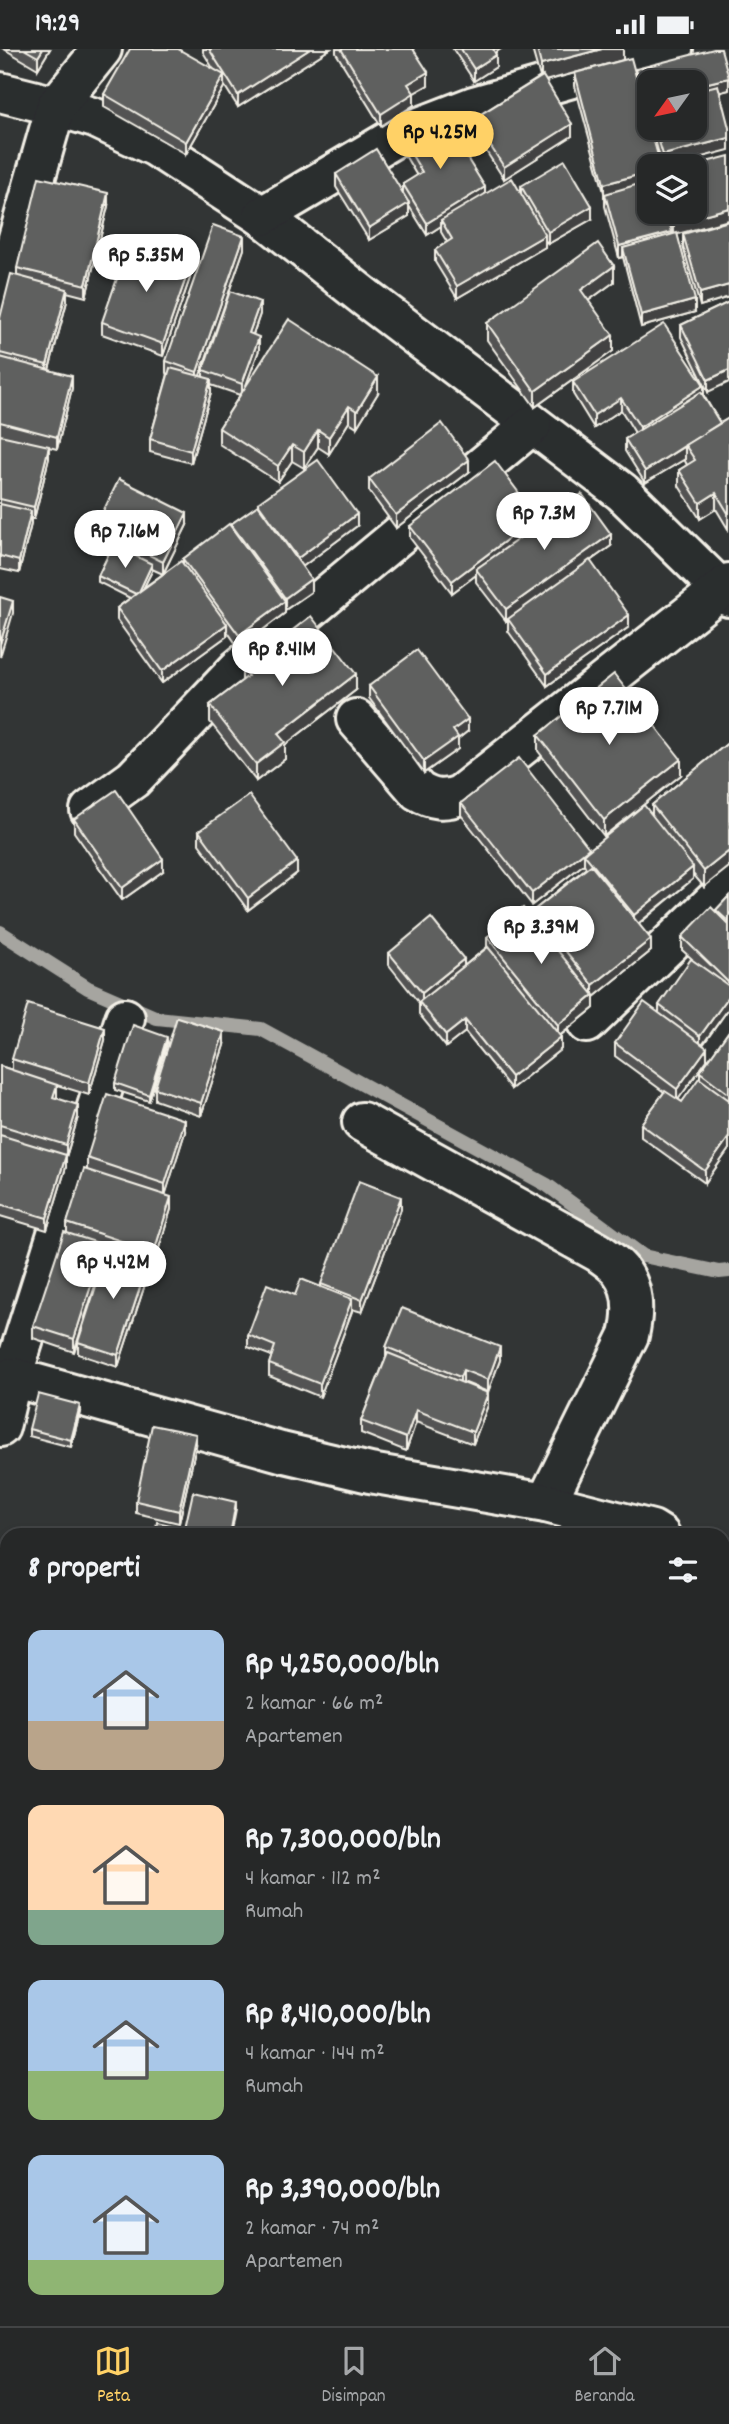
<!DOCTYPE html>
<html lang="id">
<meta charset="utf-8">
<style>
:root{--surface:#262828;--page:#323434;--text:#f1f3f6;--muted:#a4a6a8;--line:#424445;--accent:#ffd166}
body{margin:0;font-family:Dekko,sans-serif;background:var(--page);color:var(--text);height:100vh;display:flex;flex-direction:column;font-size:26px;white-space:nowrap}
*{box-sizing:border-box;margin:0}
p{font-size:23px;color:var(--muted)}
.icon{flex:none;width:38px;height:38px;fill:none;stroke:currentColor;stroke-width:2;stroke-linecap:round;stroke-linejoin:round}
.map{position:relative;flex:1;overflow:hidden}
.drawer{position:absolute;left:0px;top:1479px;width:730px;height:800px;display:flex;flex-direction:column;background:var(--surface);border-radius:21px 21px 0 0;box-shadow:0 4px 10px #0003,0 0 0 2px var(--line)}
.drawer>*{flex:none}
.needle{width:46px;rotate:237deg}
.controls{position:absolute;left:637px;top:21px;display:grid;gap:14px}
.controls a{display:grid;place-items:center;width:70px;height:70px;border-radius:14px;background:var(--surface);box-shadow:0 4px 10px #0003,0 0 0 2px var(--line);font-size:35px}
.price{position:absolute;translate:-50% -60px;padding:0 16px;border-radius:24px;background:#fff;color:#222;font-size:23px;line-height:46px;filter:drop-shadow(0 2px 4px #0008)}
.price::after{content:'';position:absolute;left:50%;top:42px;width:21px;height:16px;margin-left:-10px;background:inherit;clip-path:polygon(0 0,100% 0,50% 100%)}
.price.selected{background:var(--accent);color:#111}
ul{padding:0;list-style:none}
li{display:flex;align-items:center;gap:21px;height:175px;padding:0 28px}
li span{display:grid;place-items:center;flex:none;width:196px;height:140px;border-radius:14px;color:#555}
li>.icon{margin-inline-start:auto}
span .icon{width:84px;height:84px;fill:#fffc;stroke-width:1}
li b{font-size:30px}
h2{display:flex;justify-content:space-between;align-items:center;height:84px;padding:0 28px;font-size:30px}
.status{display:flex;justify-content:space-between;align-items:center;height:49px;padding:0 35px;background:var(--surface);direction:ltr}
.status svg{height:19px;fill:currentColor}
.dock{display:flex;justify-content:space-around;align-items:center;height:98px;border-top:2px solid var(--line);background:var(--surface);font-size:19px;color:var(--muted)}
.dock a{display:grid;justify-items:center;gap:4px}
.dock .selected{color:var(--accent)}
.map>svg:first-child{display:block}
</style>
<div class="status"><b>19:29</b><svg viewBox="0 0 49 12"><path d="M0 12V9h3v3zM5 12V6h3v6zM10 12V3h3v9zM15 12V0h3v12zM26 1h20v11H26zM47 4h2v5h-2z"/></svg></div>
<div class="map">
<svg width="729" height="2277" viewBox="0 0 729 2277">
<rect width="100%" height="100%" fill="#323535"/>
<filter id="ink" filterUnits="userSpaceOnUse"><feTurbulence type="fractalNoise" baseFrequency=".0143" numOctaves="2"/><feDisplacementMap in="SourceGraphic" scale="14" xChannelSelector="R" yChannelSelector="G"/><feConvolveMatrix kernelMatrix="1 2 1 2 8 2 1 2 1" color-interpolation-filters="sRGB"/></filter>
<g filter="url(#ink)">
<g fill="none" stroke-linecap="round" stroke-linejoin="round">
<path stroke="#a6a5a0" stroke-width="14" d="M0,883L88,939L157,969L261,980L547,1136L643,1207L719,1223L729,1222"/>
<defs>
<g id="minor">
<path d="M0,43L56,57L95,69L156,98L262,167L366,249L622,443L729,548"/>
<path d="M262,167L399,86L474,57L673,0"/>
<path d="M0,252L56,57L102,0"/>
<path d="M356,670L418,742C433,751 444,752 460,746L729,534"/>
<path d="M90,761L133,730L238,620L532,376"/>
<path d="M587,974L729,838"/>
<path d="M362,1073L598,1203C605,1208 614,1214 620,1221C635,1240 634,1264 629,1286L546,1454"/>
<path d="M12,1328L125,969"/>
<path d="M0,1378L12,1328L281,1403L370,1424L546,1454L652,1481L660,1486"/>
<path d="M0,1641L7,1643"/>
<path d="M723,1692L729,1693"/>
<path d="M0,1781L7,1782"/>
<path d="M0,1933L7,1915"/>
<path d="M0,1976L7,1981"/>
<path d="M723,2037L729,2038"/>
<path d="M0,2194L7,2179"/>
<path d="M0,2243L7,2245"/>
<path d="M123,2272L147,2277"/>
<path d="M633,2277V2272"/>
</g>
</defs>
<use href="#minor" stroke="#f4f1e8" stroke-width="44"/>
<use href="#minor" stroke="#2a2d2e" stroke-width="38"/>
</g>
<g fill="#525352" stroke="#f4f1e8" stroke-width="2" fill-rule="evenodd">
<path d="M4,0H50L38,20Z"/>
<path d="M203,0H330L238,58L224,36V38L186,105L104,58V45L214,21L203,3Z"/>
<path d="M336,0H413L428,36L414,44V56L381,77L336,4Z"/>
<path d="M453,0H501L495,4L496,18L474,32Z"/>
<path d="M532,0H623V11L546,32L572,87L504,130L473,82V70L540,28Z"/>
<path d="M636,20L729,41L720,43L668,117H662L652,79H695L649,33V68V61L646,62L649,117L672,186L674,185L668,163H695L729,171L677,185L695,263L641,278L623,208L619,209L605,157V147L575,37V24L636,28Z"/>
<path d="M403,91L485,145L521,144V137L592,170L548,195L545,191V198L457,249L435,213V201L447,193L441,183V177L427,186L409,157V167L369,191L336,138V125L403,145V135L417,127L403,103Z"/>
<path d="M108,157L86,248L67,243V252L49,321L72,339L57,400L49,398V409L34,470H31V475L19,524L0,520V269L17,226V219Z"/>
<path d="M729,172V248L700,257L683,197V185Z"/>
<path d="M244,200L199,327L203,328V321L260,265L253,286L259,301L245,337L378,344L357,378L349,373L329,405L318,398L304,419L292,412L278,433L219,395V379L240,346L211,336V343L191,414L150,403V390L168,325L166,324V312Z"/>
<path d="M190,229L163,307L102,285V273Z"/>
<path d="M614,233L588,252L613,302L535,358L487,291V274Z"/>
<path d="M729,253L708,343L681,288V276Z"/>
<path d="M573,333L704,347L720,374L729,369L728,480L716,460L700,470L679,437V421L687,416L685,412V410L645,434L625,402V390L635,384L621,361L594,379L573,345Z"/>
<path d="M469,423L396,479L369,442V430Z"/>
<path d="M258,454L357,477L302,518L311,543L285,561V564L239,599L227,582V587L162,634L117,571V559L130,549L98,533V527L111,500L95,492V479L187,476L163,525L183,515V510L231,477V475L258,457ZM152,520L163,525L143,539L152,522Z"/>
<path d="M410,477H537L611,497L590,512L629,578L547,637L508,582V571L506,572L476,533V526L452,544L410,489Z"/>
<path d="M242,620L356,641L285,696V710L256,732L210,673V656L242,632Z"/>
<path d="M369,637L468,682L458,690V700L424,724L369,649Z"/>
<path d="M538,686L681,726L604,787L538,702Z"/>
<path d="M729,693L704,838L693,825V830L639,875L651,902L594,948V959L560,987L561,1000L511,1040L465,983L446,998L419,965V954L389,916V904L464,917L487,898V888L533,871V862L586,819L584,815L532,856L461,766V754L589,801L652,766V756Z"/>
<path d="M74,770L163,822L122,851L74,783Z"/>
<path d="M199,782L297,824L248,861L199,795Z"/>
<path d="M729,847V959L703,996L707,1011L678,1050L682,1053L700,1029V1023L729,982V1100L705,1134L641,1088V1075L664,1043L615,1007V994L659,963V956L692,910L682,901V888L716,863V861Z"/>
<path d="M105,991L89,1046L57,1036V1049L78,1068L66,1108V1118L47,1181L0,1167V1017L12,1021V1010Z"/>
<path d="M167,994L149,1052L115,1041V1034Z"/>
<path d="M224,996L201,1067L155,1051V1039Z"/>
<path d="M185,1083L165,1146L171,1160L154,1215L149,1214V1223L118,1318L78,1305V1293L108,1200L104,1199V1208L74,1303L33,1289V1277L67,1184V1174L87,1120V1109Z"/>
<path d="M401,1160L362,1263L352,1260V1262L320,1348L269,1327V1315L272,1307L248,1298V1286L295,1246L321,1238V1235Z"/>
<path d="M386,1298L500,1311L488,1343L463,1333L488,1356L473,1395L416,1373L406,1402L361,1384V1372L386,1308Z"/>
<path d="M80,1363L71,1398L29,1387V1380Z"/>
<path d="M196,1397L179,1474L136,1464V1452Z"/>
<path d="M0,2016L7,2019V2068L0,2064Z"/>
<path d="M352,2272H397L395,2277H352Z"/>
</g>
<g fill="#424342" stroke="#f4f1e8" stroke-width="2">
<path d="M43,0H50L38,20V8Z"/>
<path d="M310,0H330L238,58V46Z"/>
<path d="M602,0H623V11L541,33V16Z"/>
<path d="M496,6V18L474,32V20Z"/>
<path d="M428,23V36L414,44V56L381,77V65L408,35Z"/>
<path d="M224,26V38L186,105V93Z"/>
<path d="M729,29V41L695,50V37Z"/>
<path d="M649,49V62L645,63V50Z"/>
<path d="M572,75V87L504,130V118Z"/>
<path d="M729,89V101L668,117H663V106Z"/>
<path d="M649,123V135L604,148V135Z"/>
<path d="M485,138V150L441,171V177L427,186V174Z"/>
<path d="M108,144V157L86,248V236Z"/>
<path d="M409,154V167L369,191V179Z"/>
<path d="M592,157V170L548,195V183Z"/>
<path d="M729,159V171L674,186V174Z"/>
<path d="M672,183V196L623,199V208L619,209V197Z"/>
<path d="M545,186V198L457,249V237Z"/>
<path d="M244,187V200L197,335V323Z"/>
<path d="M190,217V229L163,307V295Z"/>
<path d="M614,217V233L581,257V241Z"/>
<path d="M729,236V248L700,257V244Z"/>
<path d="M67,240V252L47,328V316Z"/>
<path d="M695,251V263L641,278V266Z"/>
<path d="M260,253V265L249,296V284Z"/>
<path d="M613,286V302L535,358V342Z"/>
<path d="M259,288V301L242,347V335Z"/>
<path d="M729,321V333L708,343V331Z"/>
<path d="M72,327V339L57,400V388Z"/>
<path d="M378,328V344L357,378V362Z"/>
<path d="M211,330V343L191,414V402Z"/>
<path d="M704,336V348L640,390V378Z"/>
<path d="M621,349V361L594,379V366Z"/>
<path d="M349,357V373L329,405V388Z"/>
<path d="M318,381V398L304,419V403Z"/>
<path d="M292,396V412L278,433V417Z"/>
<path d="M49,397V409L34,470V458Z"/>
<path d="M685,397V410L645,434V422Z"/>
<path d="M469,411V423L396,479V466Z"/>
<path d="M716,444V460L700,470V454Z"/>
<path d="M31,462V475L19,524V512Z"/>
<path d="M187,464V476L163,525V513Z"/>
<path d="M357,465V477L298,521V509Z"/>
<path d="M537,468V480L476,520V526L452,544V532Z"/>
<path d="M611,485V497L506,572V560Z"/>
<path d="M152,515V522L137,552V546Z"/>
<path d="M311,530V543L285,561V549Z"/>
<path d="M13,552V564L0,608V595Z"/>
<path d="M285,552V564L239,599V586Z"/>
<path d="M629,566V578L547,637V625Z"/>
<path d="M227,575V587L162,634V622Z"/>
<path d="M356,625V641L285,696V710L256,732V715L278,685Z"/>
<path d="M468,670V682L458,690V700L424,724V712L453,681Z"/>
<path d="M681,710V726L604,787V771Z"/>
<path d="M589,799V810L584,805V815L532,856V844Z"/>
<path d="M729,802V818L704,838V822Z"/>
<path d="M163,810V822L122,851V839Z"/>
<path d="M297,812V824L248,861V849Z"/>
<path d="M693,818V830L634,878V866Z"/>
<path d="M651,890V902L594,948V959L558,988V976L593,947V936Z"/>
<path d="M464,910V923L422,956V944Z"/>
<path d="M729,947V959L700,999V987Z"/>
<path d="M465,971V983L446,998V986Z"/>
<path d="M105,979V991L89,1046V1034Z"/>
<path d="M224,983V996L201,1067V1054Z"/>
<path d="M167,988V994L149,1052V1046Z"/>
<path d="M561,988V1000L511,1040V1028Z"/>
<path d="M707,999V1011L677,1052V1040Z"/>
<path d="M57,1036V1048L53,1060V1048Z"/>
<path d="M78,1056V1068L66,1108V1118L47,1181V1169L66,1106V1096Z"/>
<path d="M185,1071V1083L165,1147V1135Z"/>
<path d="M729,1088V1100L705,1134V1122Z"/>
<path d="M171,1148V1160L154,1215V1203Z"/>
<path d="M401,1148V1160L362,1263V1251Z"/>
<path d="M104,1196V1208L74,1303V1290Z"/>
<path d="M149,1211V1223L118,1318V1306Z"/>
<path d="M352,1250V1262L320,1348V1335Z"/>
<path d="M500,1298V1311L488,1343V1331Z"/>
<path d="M463,1321V1333L460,1340V1328Z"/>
<path d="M488,1344V1356L473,1395V1383Z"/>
<path d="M80,1356V1363L71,1398V1391Z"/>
<path d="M416,1361V1373L406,1402V1389Z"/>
<path d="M196,1385V1397L179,1474V1462Z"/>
<path d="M236,1453V1460L231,1486H230Z"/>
</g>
<g fill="#5f605f" stroke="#f4f1e8" stroke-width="2">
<path d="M24,0H43L38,8Z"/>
<path d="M130,0H178L224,26L186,93L104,45Z"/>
<path d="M209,0H310L238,46Z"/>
<path d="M341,0H413L428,23L408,35L414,44L381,65Z"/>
<path d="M461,0H493L496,6L474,20Z"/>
<path d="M537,0H602L541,16Z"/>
<path d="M714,0H721L729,29L695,37V33H649V49L645,50L636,20Z"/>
<path d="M631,9L649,75V79H650L661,117H649V123L604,135L575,24Z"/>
<path d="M543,27L572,75L504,118L473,70Z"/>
<path d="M718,36L729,79V89L663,106L655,79H695V42Z"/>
<path d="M441,67L485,138L427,174L403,135L422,123L403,91Z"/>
<path d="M376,100L409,154L369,179L336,125Z"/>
<path d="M729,107V159L674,174L671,163H695V117H691Z"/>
<path d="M565,111L592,157L548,183L521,137Z"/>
<path d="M39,128L108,144L86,236L17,219Z"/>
<path d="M512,129L545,186L457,237L435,201L452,190L441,171Z"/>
<path d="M649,132V163H666L672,183L619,197L605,145Z"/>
<path d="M729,172V236L700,244L683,185Z"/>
<path d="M213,176L244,187L197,323L166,312Z"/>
<path d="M677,184L695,251L641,266L623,199Z"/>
<path d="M598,194L614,217L581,241L613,286L535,342L487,274Z"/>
<path d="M129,195L190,217L163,295L102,273Z"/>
<path d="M11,225L67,240L47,316L0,304V269Z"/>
<path d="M230,242L260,253L249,284L259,288L242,335L203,321Z"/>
<path d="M729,253V321L708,331L681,276Z"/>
<path d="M289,270L378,328L357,362L349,357L329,388L318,381L304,403L292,396L278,417L219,379Z"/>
<path d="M664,275L704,336L640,378L621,349L594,366L573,333Z"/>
<path d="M0,308L72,327L57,388L0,373Z"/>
<path d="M170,319L211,330L191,402L150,390Z"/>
<path d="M701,343L720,374L645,422L625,390Z"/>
<path d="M729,369V464H728L716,444L700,454L679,421L695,411L685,396Z"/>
<path d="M442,374L469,411L396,466L369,430Z"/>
<path d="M0,386L49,397L34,458L0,450Z"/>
<path d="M318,411L357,465L298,509L258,454Z"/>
<path d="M495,412L537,468L452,532L410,477Z"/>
<path d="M119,430L187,464L163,513L95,479Z"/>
<path d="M582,445L611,485L506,560L476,520Z"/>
<path d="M0,455L31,462L19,512L0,507Z"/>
<path d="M258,456L311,530L285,549L231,475Z"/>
<path d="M229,475L285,552L239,586L183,510Z"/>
<path d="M113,496L152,515L139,543L136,545L98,527Z"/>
<path d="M590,511L629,566L547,625L508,570Z"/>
<path d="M181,512L227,575L162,622L117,559Z"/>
<path d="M0,548L13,552L0,595Z"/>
<path d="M311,567L356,625L278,685L285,693L256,715L210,656L248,627L242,620Z"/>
<path d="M417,601L468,670L453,681L458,688L424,712L369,637Z"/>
<path d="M614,625L681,710L604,771L538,686Z"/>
<path d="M729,693V802L704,822L652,756Z"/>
<path d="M519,709L589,799L532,844L461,754Z"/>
<path d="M116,741L163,810L122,839L74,770Z"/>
<path d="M249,746L297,812L248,849L199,782Z"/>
<path d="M644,756L693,818L634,866L584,805Z"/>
<path d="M591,816L651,890L593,936L533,862Z"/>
<path d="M729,847V873L716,861Z"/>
<path d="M711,858L729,876V934L682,888Z"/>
<path d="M523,859L594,946L558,976L487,888Z"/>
<path d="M431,869L464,910L422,944L389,904Z"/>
<path d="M488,898L561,988L511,1028L465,971L446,986L419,953Z"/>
<path d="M691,910L729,937V947L700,987L659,956Z"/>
<path d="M644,953L707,999L677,1040L615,994Z"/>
<path d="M28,955L105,979L89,1034L12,1010Z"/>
<path d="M177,968L224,983L201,1054L155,1039Z"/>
<path d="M133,976L167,988L149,1046L115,1034Z"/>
<path d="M729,982V1045L700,1023Z"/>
<path d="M0,1017L57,1036L53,1048L78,1056L66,1096L0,1076Z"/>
<path d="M699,1029L729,1051V1088L705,1122L641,1075L665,1042L682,1053Z"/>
<path d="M107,1045L185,1071L165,1135L87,1109Z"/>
<path d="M0,1086L66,1106L47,1169L0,1155Z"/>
<path d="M84,1120L171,1148L154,1203L67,1174Z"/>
<path d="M359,1132L401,1148L362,1251L321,1235Z"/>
<path d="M64,1183L104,1196L74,1290L33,1277Z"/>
<path d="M109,1197L149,1211L118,1306L78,1293Z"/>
<path d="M301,1230L352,1250L320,1335L269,1315L275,1297L248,1286L267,1235L295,1246Z"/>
<path d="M402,1259L500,1298L488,1331L463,1321L460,1328L386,1298Z"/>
<path d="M388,1304L488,1344L473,1383L416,1361L406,1389L361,1372Z"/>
<path d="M38,1345L80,1356L71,1391L29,1380Z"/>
<path d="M152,1376L196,1385L179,1462L136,1452Z"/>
<path d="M193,1443L236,1453L230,1486H216L185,1479Z"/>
<path d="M157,1473L216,1486H155Z"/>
<path d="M0,2016L7,2019V2056L0,2052Z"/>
<path d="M723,2205L729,2206V2277H712L713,2272H723Z"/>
<path d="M0,2258L7,2261V2272H37L35,2277H0Z"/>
<path d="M70,2272H90L109,2277H69Z"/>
<path d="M296,2272H348L347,2277H309L296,2274Z"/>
<path d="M357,2272H394L392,2277H378Z"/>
<path d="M459,2272H530L529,2277H458Z"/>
<rect x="646" y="2272" width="64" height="5"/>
</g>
</g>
</svg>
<div class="controls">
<a><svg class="needle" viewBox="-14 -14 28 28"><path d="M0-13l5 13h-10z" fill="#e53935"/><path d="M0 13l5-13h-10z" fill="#a4a6a8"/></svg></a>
<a><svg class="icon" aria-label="layers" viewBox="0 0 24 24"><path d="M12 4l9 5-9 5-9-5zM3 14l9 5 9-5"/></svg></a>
</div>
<b class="price selected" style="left:440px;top:122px">Rp 4.25M</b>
<b class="price" style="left:146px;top:245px">Rp 5.35M</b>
<b class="price" style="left:544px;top:503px">Rp 7.3M</b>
<b class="price" style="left:125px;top:521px">Rp 7.16M</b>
<b class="price" style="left:282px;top:639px">Rp 8.41M</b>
<b class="price" style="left:609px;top:698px">Rp 7.71M</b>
<b class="price" style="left:541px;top:917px">Rp 3.39M</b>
<b class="price" style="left:113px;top:1252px">Rp 4.42M</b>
<section class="drawer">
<h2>8 properti<svg class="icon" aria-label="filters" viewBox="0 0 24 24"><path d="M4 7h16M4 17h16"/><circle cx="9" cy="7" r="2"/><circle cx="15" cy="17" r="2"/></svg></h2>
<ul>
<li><span style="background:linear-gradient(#a9c7e8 65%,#b9a48a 0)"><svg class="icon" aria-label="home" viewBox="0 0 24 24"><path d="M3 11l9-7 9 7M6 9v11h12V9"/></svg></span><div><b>Rp 4,250,000/bln</b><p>2 kamar · 66 m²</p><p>Apartemen</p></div></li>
<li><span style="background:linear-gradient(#ffd9b3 75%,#7fa58c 0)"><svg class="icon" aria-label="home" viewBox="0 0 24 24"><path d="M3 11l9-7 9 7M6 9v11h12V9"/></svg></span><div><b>Rp 7,300,000/bln</b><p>4 kamar · 112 m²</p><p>Rumah</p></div></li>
<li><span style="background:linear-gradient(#a9c7e8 65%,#8fb573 0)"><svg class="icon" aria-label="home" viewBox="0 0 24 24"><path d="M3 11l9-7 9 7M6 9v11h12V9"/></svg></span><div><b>Rp 8,410,000/bln</b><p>4 kamar · 144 m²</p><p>Rumah</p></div></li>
<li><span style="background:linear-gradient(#a9c7e8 75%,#8fb573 0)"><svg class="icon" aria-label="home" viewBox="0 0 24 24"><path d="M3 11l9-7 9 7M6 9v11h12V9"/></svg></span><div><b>Rp 3,390,000/bln</b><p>2 kamar · 74 m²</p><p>Apartemen</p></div></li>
</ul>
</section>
</div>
<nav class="dock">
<a class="selected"><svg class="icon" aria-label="map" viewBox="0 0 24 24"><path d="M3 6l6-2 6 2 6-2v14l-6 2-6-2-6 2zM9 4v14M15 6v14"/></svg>Peta</a>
<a><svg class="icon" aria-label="saved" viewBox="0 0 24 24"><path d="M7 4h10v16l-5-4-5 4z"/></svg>Disimpan</a>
<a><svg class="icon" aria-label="home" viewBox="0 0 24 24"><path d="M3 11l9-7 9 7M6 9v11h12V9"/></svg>Beranda</a>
</nav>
